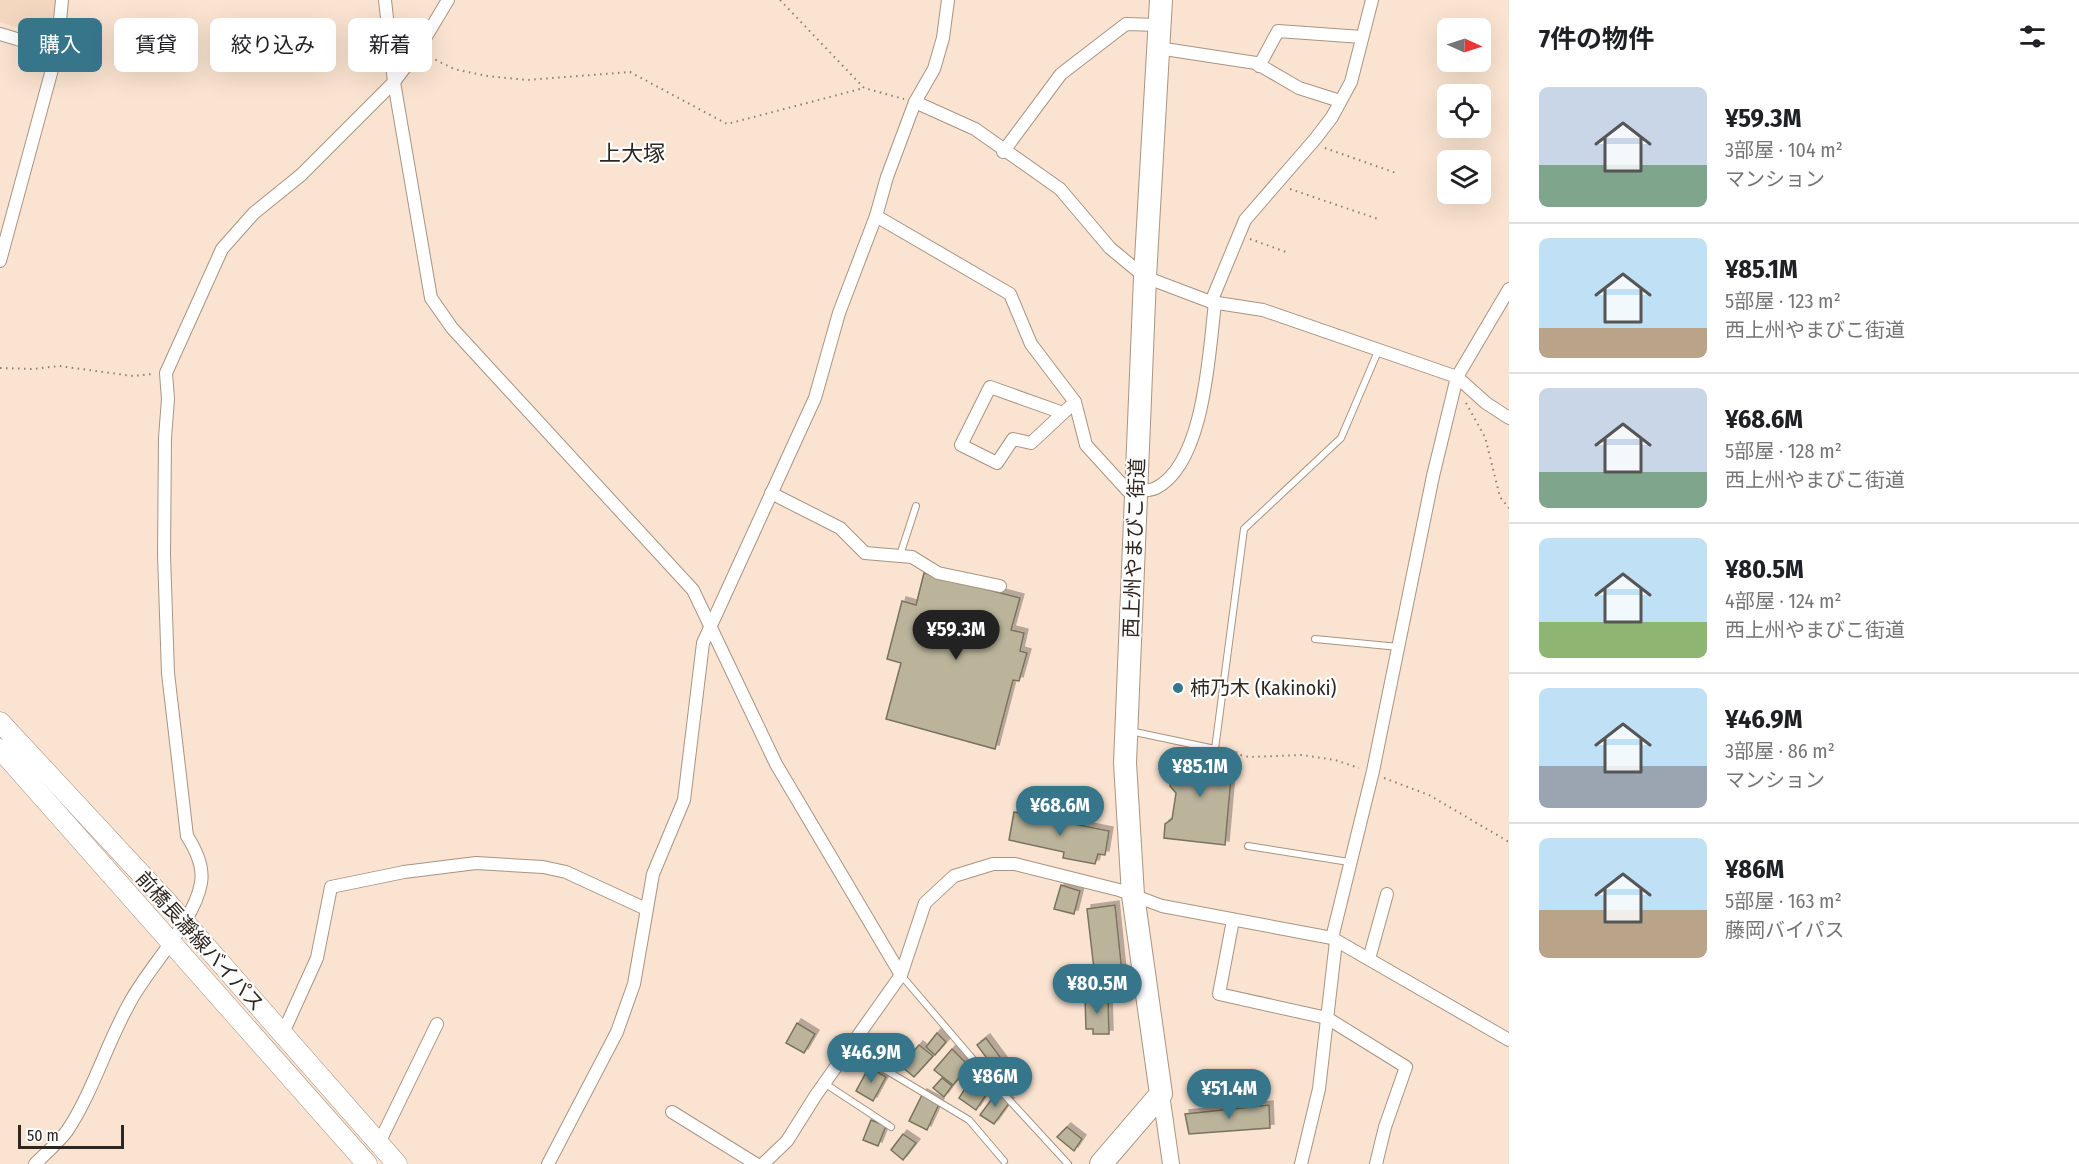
<!DOCTYPE html>
<html lang="ja">
<meta charset="utf-8">
<style>
:root{--surface:#fff;--page:#f6f6f6;--text:#202124;--muted:#757577;--line:#e0e0e0;--accent:#37758b}
body{margin:0;font-family:"Fira Sans Condensed","Noto Sans JP",sans-serif;background:var(--page);color:var(--text);height:100vh;display:flex;flex-direction:column;font-size:22px;white-space:nowrap}
*{box-sizing:border-box;margin:0}
p{font-size:20px;color:var(--muted)}
.icon{flex:none;width:33px;height:33px;fill:none;stroke:currentColor;stroke-width:2;stroke-linecap:round;stroke-linejoin:round}
.map{position:relative;flex:1;overflow:hidden}
.drawer{display:flex;flex-direction:column;background:var(--surface);width:570px}
.drawer>*{flex:none}
.top-card{position:absolute;left:18px;top:18px;width:570px;height:54px;display:flex;gap:12px}
.needle{width:39px;rotate:93deg}
.tools{position:absolute;left:1437px;top:18px;display:grid;gap:12px}
.tools a{display:grid;place-items:center;width:54px;height:54px;border-radius:9px;background:var(--surface);box-shadow:0 6px 24px #0002;font-size:30px}
.scale{position:absolute;left:18px;bottom:15px;width:106px;box-sizing:border-box;padding-left:6px;border:3px solid #2f261f;border-top:0;font-size:16px;line-height:21px;white-space:nowrap;color:#2f261f;-webkit-text-stroke:4px #fff;paint-order:stroke}
.price{position:absolute;translate:-50% -51px;padding:0 14px;border-radius:21px;background:var(--accent);color:#fff;font-size:20px;line-height:39px;filter:drop-shadow(0 2px 3px #0008)}
.price::after{content:'';position:absolute;left:50%;top:36px;width:18px;height:14px;margin-left:-9px;background:inherit;clip-path:polygon(0 0,100% 0,50% 100%)}
.price.selected{background:#222;color:#fff}
ul{padding:0;list-style:none}
li{display:flex;align-items:center;gap:18px;height:150px;padding:0 30px}
li+li{border-top:2px solid var(--line)}
li span{display:grid;place-items:center;flex:none;width:168px;height:120px;border-radius:9px;color:#555}
li>.icon{margin-inline-start:auto}
span .icon{width:72px;height:72px;fill:#fffc;stroke-width:1}
li b{font-size:26px}
h2{display:flex;justify-content:space-between;align-items:center;height:72px;padding:0 30px;font-size:26px}
.chip{padding:0 21px;border-radius:9px;background:var(--surface);box-shadow:0 6px 24px #0002;font-size:21px;line-height:54px}
.chip.selected{background:var(--accent);color:#fff}
main{display:flex;flex:1;min-height:0}
.map>svg:first-child{display:block}
</style>
<main>
<div class="map">
<svg width="1509" height="1164" viewBox="0 0 1509 1164">
<defs>
<filter id="shadow"><feDropShadow dx="4" dy="-4" stdDeviation="0" flood-color="#0004"/></filter>
</defs>
<rect width="100%" height="100%" fill="#fae3d0"/>
<path fill="#f4d7bf" d="M0,0H57L55,31L48,37L0,22Z"/>
<g fill="#bbb49b" stroke="#79735b" stroke-width="1.5" filter="url(#shadow)">
<path d="M924,573L1020,598L1011,630L1024,633L1020,651L1027,653L1019,681L1013,680L995,749L886,719L901,663L887,659L902,601L916,605Z"/>
<path d="M1173,753L1233,756L1225,845L1164,838L1165,824L1172,819L1176,793L1170,786Z"/>
<path d="M1014,812L1109,831L1105,855L1098,854L1095,864L1063,858L1064,852L1009,840Z"/>
<path d="M1061,885L1080,891L1074,914L1054,909Z"/>
<path d="M1115,905L1124,992L1097,995L1087,909Z"/>
<path d="M1085,998H1108L1109,1034H1093V1029H1086Z"/>
<path d="M797,1023L815,1034L804,1053L786,1043Z"/>
<path d="M937,1033L946,1042L935,1055L926,1047Z"/>
<path d="M986,1038L1009,1069L1000,1076L977,1045Z"/>
<path d="M919,1045L933,1056L914,1077L901,1066Z"/>
<path d="M952,1049L969,1066L953,1085L934,1070Z"/>
<path d="M869,1067L886,1077L873,1101L856,1091Z"/>
<path d="M975,1073L993,1084L976,1110L959,1098Z"/>
<path d="M942,1078L952,1086L944,1097L933,1088Z"/>
<path d="M997,1092L1010,1102L994,1124L980,1115Z"/>
<path d="M923,1093L940,1102L927,1130L909,1121Z"/>
<path d="M1269,1105L1270,1128L1189,1134L1185,1114Z"/>
<path d="M871,1120L886,1126L878,1146L863,1140Z"/>
<path d="M1067,1127L1082,1139L1074,1151L1057,1137Z"/>
<path d="M903,1134L916,1143L903,1160L891,1150Z"/>
</g>
<g fill="none" stroke-linecap="round" stroke-linejoin="round">
<defs>
<g id="lane">
<path d="M900,555L916,506"/>
<path d="M1315,639L1399,647"/>
<path d="M1130,731L1215,749L1244,529L1341,438L1379,349"/>
<path d="M1248,846L1349,862"/>
<path d="M901,975L989,1078L1068,1164"/>
<path d="M849,1048L969,1120L1004,1161"/>
<path d="M824,1083L891,1127"/>
</g>
<g id="street">
<path d="M385,0L394,82L431,298L452,328L693,590L776,764L901,975"/>
<path d="M0,34L57,51"/>
<path d="M1158,48L1256,63L1299,88L1340,101"/>
<path d="M1259,66L1278,31L1362,37"/>
<path d="M915,102L975,129L1060,189L1110,248L1145,277L1211,302L1263,310L1457,377L1486,403L1509,418"/>
<path d="M1003,152L1061,74L1126,24L1159,25"/>
<path d="M876,216L1010,294L1031,344L1075,402L1086,445L1128,491C1136,491 1148,492 1156,488C1205,463 1209,351 1215,303"/>
<path d="M0,261L57,51L62,0"/>
<path d="M1211,302L1245,220L1316,138L1332,117L1351,82L1372,0"/>
<path d="M1063,413L990,387L961,445L997,463L1013,439L1031,443L1075,402"/>
<path d="M771,493L840,528L865,553L912,557L938,573L1000,586"/>
<path d="M1233,920L1219,994L1327,1018L1406,1067L1385,1127L1376,1164"/>
<path d="M1332,938L1373,771L1433,476L1457,377L1509,289"/>
<path d="M1369,959L1387,894"/>
<path d="M283,1033L317,958L331,887L404,872L476,863L543,867L566,872L646,909"/>
<path d="M672,1112L756,1164"/>
<path d="M379,1143L437,1024"/>
<path d="M35,1164C45,1154 58,1143 67,1131C93,1092 106,1045 129,1004C148,967 194,923 201,883C204,866 196,850 187,836L168,673L164,555L165,438L168,399L166,373L222,249L254,213L301,175L394,82L418,50L448,0"/>
<path d="M548,1164L617,1032L634,984L653,874L684,800L703,643L815,398L839,313L876,216L887,177L915,102L934,69L943,38L948,0"/>
<path d="M763,1164L787,1141L816,1095L901,975L925,903L954,876L993,864H1015L1119,890L1162,906L1332,938L1509,1040"/>
<path d="M1301,1164L1319,1089L1336,941"/>
</g>
<path id="secondary" d="M1161,1094L1171,1164"/>
<g id="primary">
<path d="M0,722L168,903L397,1164"/>
<path d="M0,749L367,1164"/>
</g>
<path id="highway" d="M1101,1164L1161,1094L1133,895L1125,763L1145,277L1161,0"/>
</defs>
<use href="#lane" stroke="#a99482" stroke-width="8"/>
<use href="#street" stroke="#a99482" stroke-width="14"/>
<use href="#secondary" stroke="#a99482" stroke-width="18"/>
<use href="#primary" stroke="#a99482" stroke-width="21"/>
<use href="#highway" stroke="#a99482" stroke-width="24"/>
<g stroke="#8e7e72" stroke-width="2" stroke-dasharray="1.5 4.5" stroke-linecap="butt">
<path d="M780,0L864,88L904,99"/>
<path d="M430,57L454,69L487,76L527,80L630,72L727,124L864,88"/>
<path d="M1325,148L1396,173"/>
<path d="M1290,189L1378,219"/>
<path d="M1250,239L1286,252"/>
<path d="M0,368L33,369L59,366L133,376L152,374"/>
<path d="M1466,403L1485,437L1500,497L1509,508"/>
<path d="M1223,751L1249,757L1302,755L1335,760L1359,768"/>
<path d="M1384,778L1429,795L1509,842"/>
</g>
<use href="#lane" stroke="#fff" stroke-width="6"/>
<use href="#street" stroke="#fff" stroke-width="12"/>
<use href="#secondary" stroke="#fff" stroke-width="16"/>
<use href="#primary" stroke="#fff" stroke-width="20"/>
<use href="#highway" stroke="#fff" stroke-width="22"/>
</g>
<circle fill="#37758b" stroke="#fff" stroke-width="2" cx="1178" cy="688" r="6"/>
<g text-anchor="middle" stroke-width="4.5" stroke-linejoin="round" paint-order="stroke">
<g font-size="20" fill="#2f261f" stroke="#fff">
<text transform="translate(1134 548) rotate(-88)" y="7">西上州やまびこ街道</text>
<text transform="translate(200 941) rotate(48)" y="7">前橋長瀞線バイパス</text>
</g>
<g font-size="20" fill="#2f261f" stroke="#fff" text-anchor="start">
<text x="1190" y="695">柿乃木 (Kakinoki)</text>
</g>
<g font-size="22" fill="#2f261f" stroke="#fff">
<text x="632" y="161">上大塚</text>
</g>
</g>
</svg>
<div class="tools">
<a><svg class="needle" viewBox="-14 -14 28 28"><path d="M0-13l5 13h-10z" fill="#e53935"/><path d="M0 13l5-13h-10z" fill="#757577"/></svg></a>
<a><svg class="icon" aria-label="locate" viewBox="0 0 24 24"><circle cx="12" cy="12" r="6"/><path d="M12 2v4M12 18v4M2 12h4M18 12h4"/></svg></a>
<a><svg class="icon" aria-label="layers" viewBox="0 0 24 24"><path d="M12 4l9 5-9 5-9-5zM3 14l9 5 9-5"/></svg></a>
</div>
<div class="scale">50 m</div>
<b class="price selected" style="left:956px;top:661px">¥59.3M</b>
<b class="price" style="left:1200px;top:798px">¥85.1M</b>
<b class="price" style="left:1060px;top:837px">¥68.6M</b>
<b class="price" style="left:1097px;top:1015px">¥80.5M</b>
<b class="price" style="left:871px;top:1084px">¥46.9M</b>
<b class="price" style="left:995px;top:1108px">¥86M</b>
<b class="price" style="left:1229px;top:1120px">¥51.4M</b>
<div class="top-card">
<a class="chip selected">購入</a>
<a class="chip">賃貸</a>
<a class="chip">絞り込み</a>
<a class="chip">新着</a>
</div>
</div>
<section class="drawer">
<h2>7件の物件<svg class="icon" aria-label="filters" viewBox="0 0 24 24"><path d="M4 7h16M4 17h16"/><circle cx="9" cy="7" r="2"/><circle cx="15" cy="17" r="2"/></svg></h2>
<ul>
<li><span style="background:linear-gradient(#c9d6e8 65%,#7fa58c 0)"><svg class="icon" aria-label="home" viewBox="0 0 24 24"><path d="M3 11l9-7 9 7M6 9v11h12V9"/></svg></span><div><b>¥59.3M</b><p>3部屋 · 104 m²</p><p>マンション</p></div></li>
<li><span style="background:linear-gradient(#bfe0f5 75%,#b9a48a 0)"><svg class="icon" aria-label="home" viewBox="0 0 24 24"><path d="M3 11l9-7 9 7M6 9v11h12V9"/></svg></span><div><b>¥85.1M</b><p>5部屋 · 123 m²</p><p>西上州やまびこ街道</p></div></li>
<li><span style="background:linear-gradient(#c9d6e8 70%,#7fa58c 0)"><svg class="icon" aria-label="home" viewBox="0 0 24 24"><path d="M3 11l9-7 9 7M6 9v11h12V9"/></svg></span><div><b>¥68.6M</b><p>5部屋 · 128 m²</p><p>西上州やまびこ街道</p></div></li>
<li><span style="background:linear-gradient(#bfe0f5 70%,#8fb573 0)"><svg class="icon" aria-label="home" viewBox="0 0 24 24"><path d="M3 11l9-7 9 7M6 9v11h12V9"/></svg></span><div><b>¥80.5M</b><p>4部屋 · 124 m²</p><p>西上州やまびこ街道</p></div></li>
<li><span style="background:linear-gradient(#bfe0f5 65%,#9aa5b1 0)"><svg class="icon" aria-label="home" viewBox="0 0 24 24"><path d="M3 11l9-7 9 7M6 9v11h12V9"/></svg></span><div><b>¥46.9M</b><p>3部屋 · 86 m²</p><p>マンション</p></div></li>
<li><span style="background:linear-gradient(#bfe0f5 60%,#b9a48a 0)"><svg class="icon" aria-label="home" viewBox="0 0 24 24"><path d="M3 11l9-7 9 7M6 9v11h12V9"/></svg></span><div><b>¥86M</b><p>5部屋 · 163 m²</p><p>藤岡バイパス</p></div></li>
</ul>
</section>
</main>
